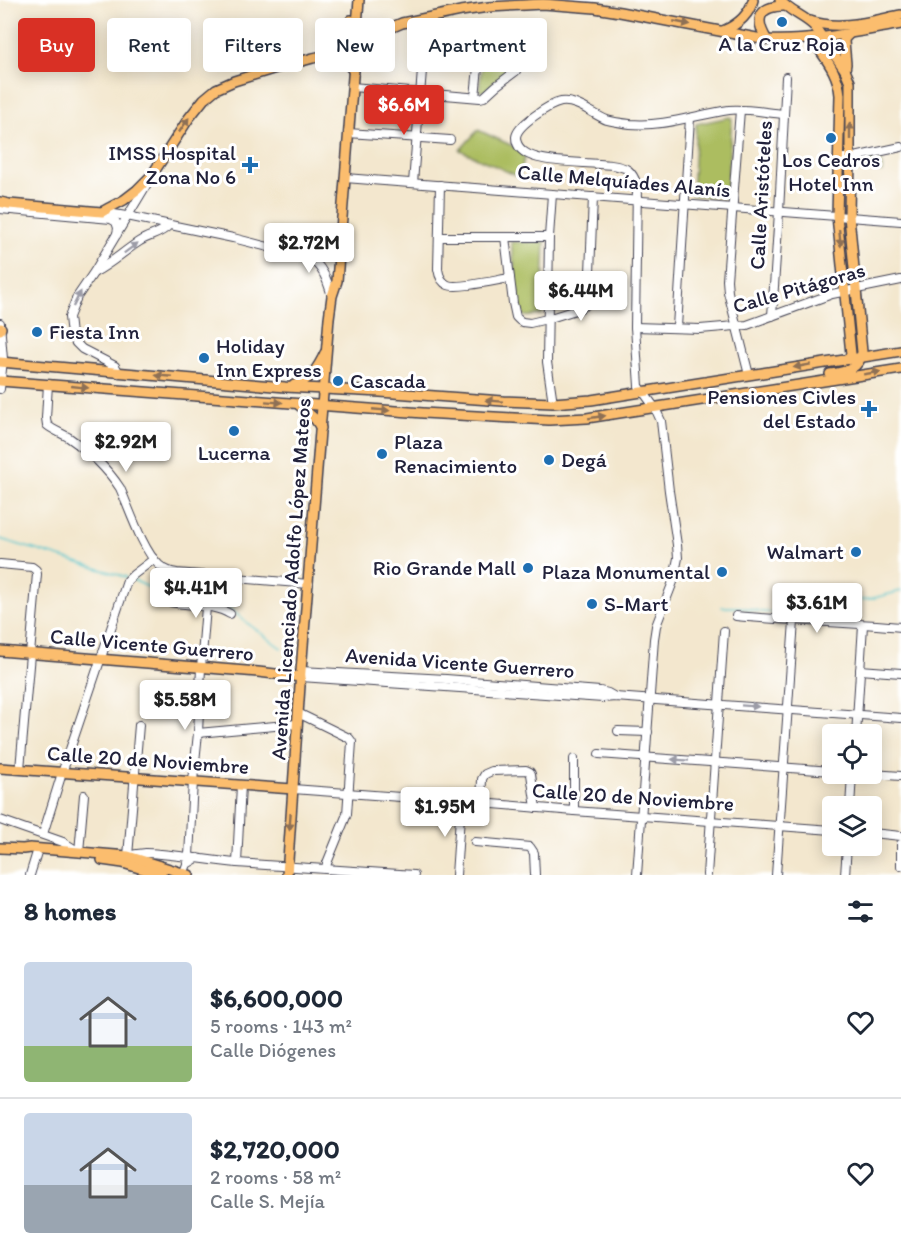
<!DOCTYPE html>
<meta charset="utf-8">
<style>
:root{--surface:#fff;--page:#f2f2f3;--text:#1f2937;--muted:#747a83;--line:#e0e1e3;--accent:#d93025}
body{margin:0;font-family:Itim,sans-serif;background:var(--page);color:var(--text);height:100vh;display:flex;flex-direction:column;font-size:22px;white-space:nowrap}
*{box-sizing:border-box;margin:0}
p{font-size:20px;color:var(--muted)}
.icon{flex:none;width:33px;height:33px;fill:none;stroke:currentColor;stroke-width:2;stroke-linecap:round;stroke-linejoin:round}
.map{position:relative;height:875px;overflow:hidden}
.drawer{display:flex;flex-direction:column;background:var(--surface);flex:1}
.drawer>*{flex:none}
.banner{position:absolute;left:18px;top:18px;width:600px;height:54px;display:flex;gap:12px}
.fabs{position:absolute;left:822px;top:724px;display:grid;gap:12px}
.fabs a{display:grid;place-items:center;width:60px;height:60px;border-radius:6px;background:var(--surface);box-shadow:0 3px 15px #0003;font-size:30px}
.price{position:absolute;translate:-50% -51px;padding:0 14px;border-radius:6px;background:#fff;color:#222;font-size:20px;line-height:39px;filter:drop-shadow(0 2px 3px #0008)}
.price::after{content:'';position:absolute;left:50%;top:36px;width:18px;height:14px;margin-left:-9px;background:inherit;clip-path:polygon(0 0,100% 0,50% 100%)}
.price.current{background:var(--accent);color:#fff}
ul{padding:0;list-style:none}
li{display:flex;align-items:center;gap:18px;height:150px;padding:0 24px}
li+li{border-top:2px solid var(--line)}
li span{display:grid;place-items:center;flex:none;width:168px;height:120px;border-radius:6px;color:#555}
li>.icon{margin-inline-start:auto}
span .icon{width:72px;height:72px;fill:#fffc;stroke-width:1}
li b{font-size:26px}
h2{display:flex;justify-content:space-between;align-items:center;height:72px;padding:0 24px;font-size:26px}
.tag{padding:0 21px;border-radius:6px;background:var(--surface);box-shadow:0 3px 15px #0003;font-size:21px;line-height:54px}
.tag.current{background:var(--accent);color:#fff}
.map>svg:first-child{display:block}
</style>
<div class="map">
<svg width="901" height="875" viewBox="0 0 901 875">
<rect width="100%" height="100%" fill="#fff"/>
<filter id="ink" filterUnits="userSpaceOnUse"><feTurbulence type="fractalNoise" baseFrequency=".0167" numOctaves="2"/><feDisplacementMap in="SourceGraphic" scale="12" xChannelSelector="R" yChannelSelector="G"/><feConvolveMatrix kernelMatrix="1 2 1 2 8 2 1 2 1" color-interpolation-filters="sRGB"/></filter>
<filter id="wash" filterUnits="userSpaceOnUse"><feTurbulence type="fractalNoise" baseFrequency=".008" numOctaves="4" result="noise"/><feDisplacementMap in="SourceGraphic" scale="24" xChannelSelector="R" yChannelSelector="G"/><feGaussianBlur stdDeviation="1.35" result="paint"/><feColorMatrix in="noise" values="0 0 0 0 0 0 0 0 0 0 0 0 0 0 0 0 0 1.4 0 .05"/><feComposite in="paint" operator="in"/></filter>
<g filter="url(#wash)">
<rect width="100%" height="100%" fill="#f3e7ce"/>
<g fill="#acbd61" stroke="#67704e" stroke-width="1.5">
<path d="M513,63L515,64C511,75 492,83 483,92L479,91L482,66Z"/>
<path d="M730,117L732,119L726,198L692,195L696,124Z"/>
<path d="M478,130L515,147L525,156L519,177L460,150Z"/>
<path d="M880,157L883,172L856,171L857,161Z"/>
<path d="M511,242H545L542,314C535,315 527,319 521,314Z"/>
</g>
<g fill="none" stroke-linecap="round" stroke-linejoin="round">
<g stroke="#5ac7d0" stroke-width="1.5">
<path d="M0,539L126,577"/>
<path d="M133,580L172,598"/>
<path d="M203,602H219L227,606L247,623L281,648"/>
<path d="M722,607H740L763,612L788,613L799,612L817,605L870,599L901,591"/>
</g>
</g>
</g>
<g filter="url(#ink)">
<g fill="none" stroke-linecap="round" stroke-linejoin="round">
<defs>
<g id="minor">
<path d="M352,87L480,98L484,97L496,86L516,71L518,65L517,63C507,58 489,60 479,64L478,67L475,97"/>
<path d="M740,110L727,280L728,292L749,375"/>
<path d="M348,133L450,140"/>
<path d="M839,158H850L901,147"/>
<path d="M345,178L901,221"/>
<path d="M413,183L423,58"/>
<path d="M440,185L438,269C439,276 441,282 448,285C457,289 497,280 510,278"/>
<path d="M552,194L549,237L547,362L553,403"/>
<path d="M0,209L111,219L116,222L118,228L117,234"/>
<path d="M102,212L132,217L233,238L308,257C323,266 327,280 332,296"/>
<path d="M439,237H549"/>
<path d="M505,237L513,303L516,317L519,320L522,322L530,323L547,319L579,309L586,305L589,298L593,197"/>
<path d="M281,244C297,248 312,254 326,243C332,239 334,234 341,230"/>
<path d="M95,272C112,263 124,251 140,241C149,235 162,234 169,225"/>
<path d="M772,316L779,212L786,77"/>
<path d="M0,323L3,359L0,389"/>
<path d="M635,327L700,329L747,325L832,294L901,280"/>
<path d="M677,327L690,118"/>
<path d="M119,373L115,366L82,349L76,343L71,335L69,317L77,297L94,272L150,179"/>
<path d="M48,384L46,418L47,425C53,430 61,433 68,437C87,450 107,468 120,488C129,508 143,551 159,565C165,570 170,572 177,573L309,584"/>
<path d="M0,564L32,567L36,570L37,574L20,769"/>
<path d="M171,602C190,606 214,604 230,614"/>
<path d="M736,616C791,621 846,622 901,627"/>
<path d="M860,670L901,673"/>
<path d="M301,671L446,679L600,691L608,693L615,697"/>
<path d="M301,677L603,698L615,697L901,718"/>
<path d="M298,713L349,738L352,742L347,814L327,863L326,869"/>
<path d="M139,725L128,856C139,852 149,853 161,854C187,856 212,861 237,863L414,875"/>
<path d="M618,731L648,732"/>
<path d="M198,733L297,724"/>
<path d="M856,735L863,625"/>
<path d="M599,754L832,771"/>
<path d="M574,759V811"/>
<path d="M872,774L901,776"/>
<path d="M293,789L481,803L574,811L832,830"/>
<path d="M481,803L482,779L485,774L492,771L526,770L530,772L531,774L536,808"/>
<path d="M850,807L852,774"/>
<path d="M0,820L63,842L79,852"/>
<path d="M872,833L901,836"/>
<path d="M43,834L62,773L127,581L133,575L154,559"/>
<path d="M475,842L530,847L534,853L535,875"/>
<path d="M79,852L84,795"/>
<path d="M189,856L193,781L198,733L201,668L206,607"/>
<path d="M237,863L241,785"/>
<path d="M901,866V844"/>
<path d="M30,875L38,849"/>
<path d="M183,875L187,864L197,858"/>
<path d="M456,875L461,802"/>
<path d="M637,875L654,639L656,626L661,613L673,582L678,558L677,545L669,491L661,421L655,408L639,386L635,327L637,185C635,179 633,174 628,170C607,156 516,173 516,137C517,125 550,104 561,102C575,99 594,115 607,120C614,122 622,123 630,124C664,127 695,115 729,110C744,108 768,113 784,114"/>
<path d="M707,875L724,631"/>
<path d="M776,875L794,621"/>
<path d="M845,875L847,846"/>
</g>
<g id="major">
<path d="M780,0C789,12 805,16 815,27L845,70L850,82V158L849,216L862,352C860,369 845,372 830,374"/>
<path d="M810,21C840,31 871,21 901,15"/>
<path d="M723,31C737,25 749,16 753,0"/>
<path d="M767,40C754,19 759,6 784,6"/>
<path d="M814,40L815,43C827,61 838,73 840,95L837,216L851,354L849,359"/>
<path d="M336,50C352,45 350,35 351,20"/>
<path d="M327,59C340,60 346,59 354,72"/>
<path d="M845,70L846,64L844,41L845,38L850,33"/>
<path d="M0,202L9,204L102,212L109,208L124,200L137,190L152,175L189,118L204,99L216,89L234,81L273,69L313,58L355,49L381,32L402,23L461,11L489,7L543,4L595,8L620,12L767,40C813,42 856,32 901,24"/>
<path d="M0,330L1,328"/>
<path d="M0,362L285,387L380,392L503,401L553,403L591,400L901,351"/>
<path d="M0,381L423,413L549,420L587,418L901,369"/>
<path d="M294,385C310,381 318,368 325,353"/>
<path d="M299,405L315,419L321,428"/>
<path d="M0,651L258,672L301,677"/>
<path d="M0,768L293,789"/>
<path d="M0,848L23,849L30,848L128,856L189,875"/>
<path d="M102,860L123,863L162,875"/>
<path d="M287,875L301,671L329,318L332,296L337,281L359,0"/>
</g>
</defs>
<use href="#minor" stroke="#414051" stroke-width="10"/>
<use href="#major" stroke="#414051" stroke-width="12"/>
<use href="#minor" stroke="#fff" stroke-width="8"/>
<use href="#major" stroke="#fbbd6e" stroke-width="9"/>
</g>
<defs><path id="oneway-solid" d="M-6-.8H1V-3.2L6.5 0L1 3.2V.8H-6Z" transform="scale(1.5)"/></defs>
<g fill="#8e7054">
<use href="#oneway-solid" transform="translate(682 23) rotate(11)"/>
<use href="#oneway-solid" transform="translate(184 125) rotate(-56)"/>
<use href="#oneway-solid" transform="translate(850 131) rotate(-90)"/>
<use href="#oneway-solid" transform="translate(840 238) rotate(84)"/>
<use href="#oneway-solid" transform="translate(802 366) rotate(170)"/>
<use href="#oneway-solid" transform="translate(872 373) rotate(-9)"/>
<use href="#oneway-solid" transform="translate(164 376) rotate(-175)"/>
<use href="#oneway-solid" transform="translate(80 387) rotate(6)"/>
<use href="#oneway-solid" transform="translate(494 401) rotate(-176)"/>
<use href="#oneway-solid" transform="translate(274 402) rotate(4)"/>
<use href="#oneway-solid" transform="translate(381 410) rotate(5)"/>
<use href="#oneway-solid" transform="translate(597 417) rotate(-9)"/>
<use href="#oneway-solid" transform="translate(290 822) rotate(94)"/>
</g>
<g fill="#9c9ca7">
<use href="#oneway-solid" transform="translate(131 248) rotate(-37)"/>
<use href="#oneway-solid" transform="translate(77 299) rotate(-63)"/>
<use href="#oneway-solid" transform="translate(750 706) rotate(4)"/>
<use href="#oneway-solid" transform="translate(680 760) rotate(-176)"/>
</g>
</g>
<g fill="#1f6fb2" stroke="#fff" stroke-width="2">
<circle cx="782" cy="22" r="6"/>
<circle cx="831" cy="138" r="6"/>
<path d="M247 156h6v6h6v6h-6v6h-6v-6h-6v-6h6z"/>
<circle cx="37" cy="332" r="6"/>
<circle cx="204" cy="358" r="6"/>
<circle cx="338" cy="381" r="6"/>
<path d="M866 400h6v6h6v6h-6v6h-6v-6h-6v-6h6z"/>
<circle cx="234" cy="431" r="6"/>
<circle cx="382" cy="454" r="6"/>
<circle cx="549" cy="460" r="6"/>
<circle cx="856" cy="552" r="6"/>
<circle cx="528" cy="568" r="6"/>
<circle cx="722" cy="572" r="6"/>
<circle cx="592" cy="604" r="6"/>
</g>
<g text-anchor="middle" stroke-width="6" stroke-linejoin="round" paint-order="stroke">
<g font-size="21" fill="#22223b" stroke="#fff" text-anchor="start">
<text x="782" y="51" text-anchor="middle">A la Cruz Roja</text>
<text x="236" y="160" text-anchor="end">IMSS Hospital<tspan x="236" dy="24">Zona No 6</tspan></text>
<text x="831" y="167" text-anchor="middle">Los Cedros<tspan x="831" dy="24">Hotel Inn</tspan></text>
<text x="49" y="339">Fiesta Inn</text>
<text x="216" y="353">Holiday<tspan x="216" dy="24">Inn Express</tspan></text>
<text x="350" y="388">Cascada</text>
<text x="856" y="404" text-anchor="end">Pensiones Civles<tspan x="856" dy="24">del Estado</tspan></text>
<text x="394" y="449">Plaza<tspan x="394" dy="24">Renacimiento</tspan></text>
<text x="234" y="460" text-anchor="middle">Lucerna</text>
<text x="561" y="467">Degá</text>
<text x="844" y="559" text-anchor="end">Walmart</text>
<text x="516" y="575" text-anchor="end">Rio Grande Mall</text>
<text x="710" y="579" text-anchor="end">Plaza Monumental</text>
<text x="604" y="611">S-Mart</text>
</g>
<g font-size="21" fill="#22223b" stroke="#fff">
<text transform="translate(624 181) rotate(5)" y="7">Calle Melquíades Alanís</text>
<text transform="translate(761 195) rotate(-87)" y="7">Calle Aristóteles</text>
<text transform="translate(799 288) rotate(-16)" y="7">Calle Pitágoras</text>
<text transform="translate(291 579) rotate(-86)" y="7">Avenida Licenciado Adolfo López Mateos</text>
<text transform="translate(152 645) rotate(5)" y="7">Calle Vicente Guerrero</text>
<text transform="translate(460 663) rotate(4)" y="7">Avenida Vicente Guerrero</text>
<text transform="translate(148 760) rotate(4)" y="7">Calle 20 de Noviembre</text>
<text transform="translate(633 797) rotate(4)" y="7">Calle 20 de Noviembre</text>
</g>
</g>
</svg>
<div class="fabs">
<a><svg class="icon" aria-label="locate" viewBox="0 0 24 24"><circle cx="12" cy="12" r="6"/><path d="M12 2v4M12 18v4M2 12h4M18 12h4"/></svg></a>
<a><svg class="icon" aria-label="layers" viewBox="0 0 24 24"><path d="M12 4l9 5-9 5-9-5zM3 14l9 5 9-5"/></svg></a>
</div>
<b class="price current" style="left:404px;top:136px">$6.6M</b>
<b class="price" style="left:309px;top:274px">$2.72M</b>
<b class="price" style="left:581px;top:322px">$6.44M</b>
<b class="price" style="left:126px;top:473px">$2.92M</b>
<b class="price" style="left:196px;top:619px">$4.41M</b>
<b class="price" style="left:817px;top:634px">$3.61M</b>
<b class="price" style="left:185px;top:731px">$5.58M</b>
<b class="price" style="left:445px;top:838px">$1.95M</b>
<div class="banner">
<a class="tag current">Buy</a>
<a class="tag">Rent</a>
<a class="tag">Filters</a>
<a class="tag">New</a>
<a class="tag">Apartment</a>
</div>
</div>
<section class="drawer">
<h2>8 homes<svg class="icon" aria-label="filters" viewBox="0 0 24 24"><path d="M4 7h16M4 17h16"/><circle cx="9" cy="7" r="2"/><circle cx="15" cy="17" r="2"/></svg></h2>
<ul>
<li><span style="background:linear-gradient(#c9d6e8 70%,#8fb573 0)"><svg class="icon" aria-label="home" viewBox="0 0 24 24"><path d="M3 11l9-7 9 7M6 9v11h12V9"/></svg></span><div><b>$6,600,000</b><p>5 rooms · 143 m²</p><p>Calle Diógenes</p></div><svg class="icon" aria-label="heart" viewBox="0 0 24 24"><path d="M12 20l-8-8c-3-5 5-10 8-4 3-6 11-1 8 4z"/></svg></li>
<li><span style="background:linear-gradient(#c9d6e8 60%,#9aa5b1 0)"><svg class="icon" aria-label="home" viewBox="0 0 24 24"><path d="M3 11l9-7 9 7M6 9v11h12V9"/></svg></span><div><b>$2,720,000</b><p>2 rooms · 58 m²</p><p>Calle S. Mejía</p></div><svg class="icon" aria-label="heart" viewBox="0 0 24 24"><path d="M12 20l-8-8c-3-5 5-10 8-4 3-6 11-1 8 4z"/></svg></li>
</ul>
</section>
